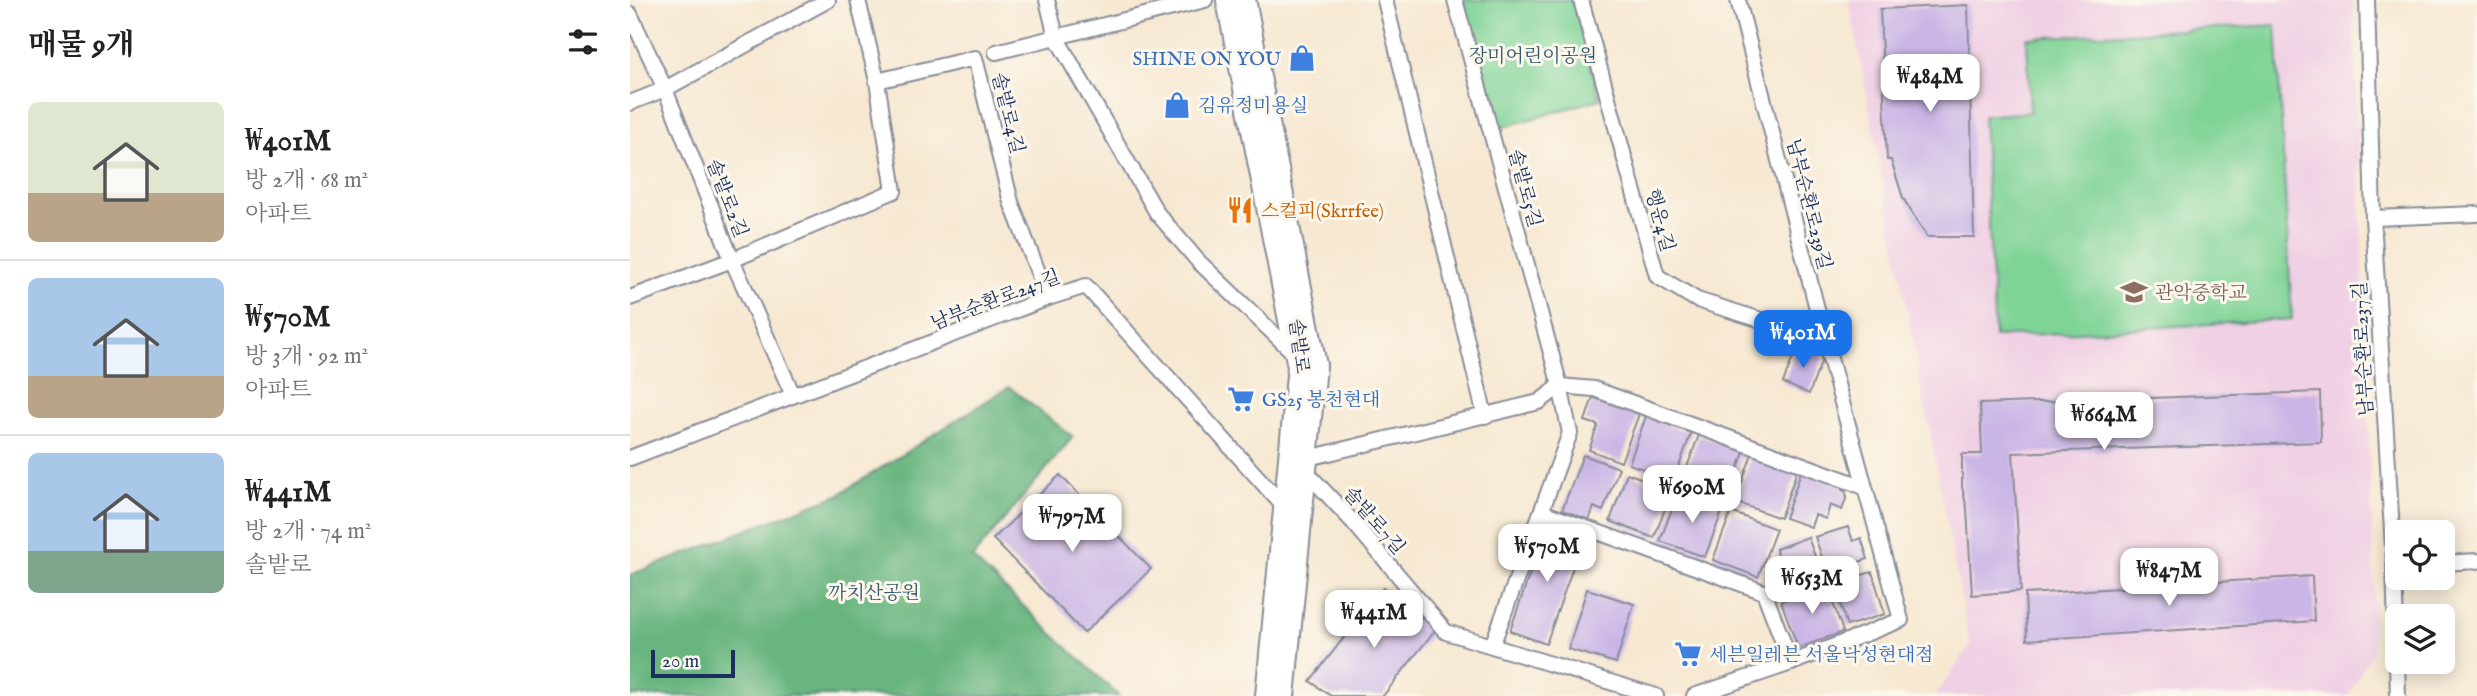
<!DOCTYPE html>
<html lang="ko">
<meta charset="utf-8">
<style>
:root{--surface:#fff;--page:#f6f6f6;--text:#222;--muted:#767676;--line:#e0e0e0;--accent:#1a73e8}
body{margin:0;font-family:"IM FELL English","Noto Serif KR",serif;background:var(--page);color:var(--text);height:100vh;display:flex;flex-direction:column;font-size:26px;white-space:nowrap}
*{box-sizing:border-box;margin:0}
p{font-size:23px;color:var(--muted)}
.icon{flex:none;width:38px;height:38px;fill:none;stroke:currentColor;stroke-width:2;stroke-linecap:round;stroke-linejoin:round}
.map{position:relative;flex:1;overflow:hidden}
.drawer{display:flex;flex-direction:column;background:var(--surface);width:630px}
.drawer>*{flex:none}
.fabs{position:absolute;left:1755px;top:520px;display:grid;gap:14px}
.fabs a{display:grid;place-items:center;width:70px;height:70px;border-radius:10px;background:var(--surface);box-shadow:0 4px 18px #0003;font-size:35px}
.scale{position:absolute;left:21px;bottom:18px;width:84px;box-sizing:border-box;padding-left:7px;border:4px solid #1b2f5e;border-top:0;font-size:19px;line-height:24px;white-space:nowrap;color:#1b2f5e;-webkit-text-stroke:5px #fbf7ec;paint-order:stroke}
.price{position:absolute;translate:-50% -60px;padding:0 16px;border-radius:14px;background:#fff;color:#222;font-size:23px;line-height:46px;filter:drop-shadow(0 2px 4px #0008)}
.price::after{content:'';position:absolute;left:50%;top:42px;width:21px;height:16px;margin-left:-10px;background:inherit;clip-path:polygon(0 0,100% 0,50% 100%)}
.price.active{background:var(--accent);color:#fff}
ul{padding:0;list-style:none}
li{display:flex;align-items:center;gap:21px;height:175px;padding:0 28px}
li+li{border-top:2px solid var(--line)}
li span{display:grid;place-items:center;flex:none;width:196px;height:140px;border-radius:10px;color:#555}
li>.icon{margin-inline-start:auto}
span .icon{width:84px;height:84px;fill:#fffc;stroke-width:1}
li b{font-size:30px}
h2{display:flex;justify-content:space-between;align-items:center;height:84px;padding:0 28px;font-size:30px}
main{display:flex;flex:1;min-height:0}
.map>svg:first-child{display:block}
</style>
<main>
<section class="drawer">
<h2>매물 9개<svg class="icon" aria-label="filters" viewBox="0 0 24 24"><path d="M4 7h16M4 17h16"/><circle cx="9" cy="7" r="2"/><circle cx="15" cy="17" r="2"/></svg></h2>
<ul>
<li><span style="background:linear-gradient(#dfe7d0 65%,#b9a48a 0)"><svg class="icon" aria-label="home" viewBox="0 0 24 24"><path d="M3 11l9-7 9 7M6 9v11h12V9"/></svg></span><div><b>₩401M</b><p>방 2개 · 68 m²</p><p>아파트</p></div></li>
<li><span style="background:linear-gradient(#a9c7e8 70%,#b9a48a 0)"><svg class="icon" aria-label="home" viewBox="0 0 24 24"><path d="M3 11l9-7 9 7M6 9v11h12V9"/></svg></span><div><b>₩570M</b><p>방 3개 · 92 m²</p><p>아파트</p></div></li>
<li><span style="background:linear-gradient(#a9c7e8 70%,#7fa58c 0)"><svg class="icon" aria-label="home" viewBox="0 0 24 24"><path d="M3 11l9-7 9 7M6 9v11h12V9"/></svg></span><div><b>₩441M</b><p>방 2개 · 74 m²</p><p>솔밭로</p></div></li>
</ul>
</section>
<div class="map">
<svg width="1847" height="696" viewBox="0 0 1847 696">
<rect width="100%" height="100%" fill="#fbf7ec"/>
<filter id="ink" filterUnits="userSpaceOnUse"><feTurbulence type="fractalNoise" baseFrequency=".0143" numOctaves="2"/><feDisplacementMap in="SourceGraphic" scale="14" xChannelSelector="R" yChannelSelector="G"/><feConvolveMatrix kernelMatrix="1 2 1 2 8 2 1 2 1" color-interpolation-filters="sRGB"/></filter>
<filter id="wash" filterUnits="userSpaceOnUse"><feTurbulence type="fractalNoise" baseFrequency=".00686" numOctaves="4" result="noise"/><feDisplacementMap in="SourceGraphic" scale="28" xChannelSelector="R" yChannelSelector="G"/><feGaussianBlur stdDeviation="1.57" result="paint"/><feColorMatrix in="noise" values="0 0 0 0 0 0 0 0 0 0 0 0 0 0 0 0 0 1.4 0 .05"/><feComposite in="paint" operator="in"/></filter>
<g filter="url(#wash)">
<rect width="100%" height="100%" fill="#f7e8d1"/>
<path fill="#f0d0e4" d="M1219,0H1723L1744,584L1743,651L1718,696H1305L1340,646Z"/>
<g fill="#7fd396" stroke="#4d817a" stroke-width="2">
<path d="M833,0H943L970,99L867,129Z"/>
<path d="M1646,25L1662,319L1365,337L1353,116L1400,112L1397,38Z"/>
</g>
<path fill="#67b57f" stroke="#41726e" stroke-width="2" d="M379,387L443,437L342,558L489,696H0V575L208,495Z"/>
<g id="blocks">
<g fill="#cab6e6">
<path d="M1338,5L1344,237H1297L1273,198L1261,160H1257L1250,9Z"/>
<path d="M1167,347L1193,357L1179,394L1153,383Z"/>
<path d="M1690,392L1691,442L1383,453L1391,591L1342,595L1337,509L1332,487V454H1352L1350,404Z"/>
<path d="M963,397L1009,414L991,462L959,450L968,425L955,421Z"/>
<path d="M1016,416L1061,433L1044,480L999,464Z"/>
<path d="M1069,435L1114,452L1096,499L1051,483Z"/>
<path d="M1122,454L1167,471L1150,518L1105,502Z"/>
<path d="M953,455L989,468L973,511L964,507L959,520L932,510Z"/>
<path d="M1171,472L1213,486L1212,490L1215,491L1217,496L1212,510L1200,505L1196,519L1185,515L1181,527L1155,518Z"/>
<path d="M997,473L1042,490L1024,538L980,521Z"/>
<path d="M430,475L521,569L454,633L363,539Z"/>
<path d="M1048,493L1093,509L1075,557L1030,541Z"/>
<path d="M1101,512L1146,529L1128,577L1083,560Z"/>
<path d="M917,524L954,536L916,644L880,631Z"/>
<path d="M1218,527L1223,541L1231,538L1238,559L1197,572L1185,537Z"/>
<path d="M1178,537L1192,576L1146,591L1145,579L1150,577L1146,549Z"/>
<path d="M1242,572L1255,614L1217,626L1204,583Z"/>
<path d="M1682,576L1684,621L1397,640L1395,594Z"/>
<path d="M1197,585L1213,632L1168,648L1151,601Z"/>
<path d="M753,588L806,629L753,696H701L680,681Z"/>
<path d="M957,589L1004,604L986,663L938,649Z"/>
</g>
</g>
</g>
<g filter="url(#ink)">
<use href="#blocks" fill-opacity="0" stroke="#898c98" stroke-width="2"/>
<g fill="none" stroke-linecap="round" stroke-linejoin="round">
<defs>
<g id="lane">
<path d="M417,0L426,37L527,213L568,261L666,355"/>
<path d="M755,0L855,416"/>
<path d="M825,0L930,386L964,389L1234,487"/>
<path d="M951,0L1027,276L1067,300L1195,340"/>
<path d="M1737,0L1743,218L1764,565L1768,696"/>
<path d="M0,14L35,89L102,260L163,395"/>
<path d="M366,52L575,0"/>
<path d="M247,81L345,58L381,202L418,298"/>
<path d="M0,103L35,89L198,0"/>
<path d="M1743,218L1847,214"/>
<path d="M0,298L102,260L264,191L247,81L228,0"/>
<path d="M0,458L418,298L456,286L656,509"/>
<path d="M912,512L1134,592L1161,663"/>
<path d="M1813,563L1847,561"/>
<path d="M862,646L940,433L930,386L909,402L666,461L723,522L816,632L1026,696"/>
<path d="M1064,696L1161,663L1271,620L1195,340L1108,0"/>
</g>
<path id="secondary" d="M606,0L677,366L645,696"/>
</defs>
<use href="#lane" stroke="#898c98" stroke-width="18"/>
<use href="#secondary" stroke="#898c98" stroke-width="42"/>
<use href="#lane" stroke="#fff" stroke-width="14"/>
<use href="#secondary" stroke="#fff" stroke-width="38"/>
</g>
</g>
<defs>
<symbol id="shop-bare" viewBox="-9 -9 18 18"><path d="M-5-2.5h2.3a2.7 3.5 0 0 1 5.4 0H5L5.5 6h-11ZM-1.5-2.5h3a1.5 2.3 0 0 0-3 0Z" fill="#3f7fe0" stroke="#fbf7ec" stroke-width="2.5" paint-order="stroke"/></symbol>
<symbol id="restaurant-bare" viewBox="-9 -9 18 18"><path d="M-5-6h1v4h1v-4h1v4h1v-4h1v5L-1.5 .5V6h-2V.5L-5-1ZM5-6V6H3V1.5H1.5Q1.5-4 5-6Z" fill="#e8710a" stroke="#fbf7ec" stroke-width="2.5" paint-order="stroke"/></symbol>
<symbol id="school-bare" viewBox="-9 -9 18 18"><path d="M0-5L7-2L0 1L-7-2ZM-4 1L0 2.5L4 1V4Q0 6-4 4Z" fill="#8d6e63" stroke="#fbf7ec" stroke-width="2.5" paint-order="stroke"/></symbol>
<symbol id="supermarket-bare" viewBox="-9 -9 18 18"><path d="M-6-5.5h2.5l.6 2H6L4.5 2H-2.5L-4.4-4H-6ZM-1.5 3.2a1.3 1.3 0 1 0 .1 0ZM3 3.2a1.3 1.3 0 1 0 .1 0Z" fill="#3f7fe0" stroke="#fbf7ec" stroke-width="2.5" paint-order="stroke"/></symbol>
</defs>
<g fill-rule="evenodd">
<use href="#shop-bare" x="653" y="39" width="38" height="38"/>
<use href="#shop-bare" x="528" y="86" width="38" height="38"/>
<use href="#restaurant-bare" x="591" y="191" width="38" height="38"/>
<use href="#school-bare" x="1485" y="273" width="38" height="38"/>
<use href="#supermarket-bare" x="592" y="380" width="38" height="38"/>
<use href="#supermarket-bare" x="1039" y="635" width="38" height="38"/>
</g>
<g text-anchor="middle" stroke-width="6" stroke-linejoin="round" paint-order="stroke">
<g font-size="19" fill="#34586c" stroke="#fbf7ec">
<text x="903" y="62">장미어린이공원</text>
<text x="244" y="599">까치산공원</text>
</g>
<g font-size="19" fill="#366cbe" stroke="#fbf7ec" text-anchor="start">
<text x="651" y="65" text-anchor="end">SHINE ON YOU</text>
<text x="568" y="112">김유정미용실</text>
<text x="632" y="406">GS25 봉천현대</text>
<text x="1079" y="661">세븐일레븐 서울낙성현대점</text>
</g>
<g font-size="19" fill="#1b2f5e" stroke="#fbf7ec">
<text transform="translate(379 113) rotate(76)" y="7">솔밭로4길</text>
<text transform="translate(896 188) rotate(75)" y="7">솔밭로5길</text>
<text transform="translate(98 198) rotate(69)" y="7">솔밭로2길</text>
<text transform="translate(1180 204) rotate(76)" y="7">남부순환로239길</text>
<text transform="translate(1031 220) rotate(75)" y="7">행운4길</text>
<text transform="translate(365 299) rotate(-21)" y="7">남부순환로247길</text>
<text transform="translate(670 346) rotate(83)" y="7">솔밭로</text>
<text transform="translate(1732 349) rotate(-93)" y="7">남부순환로237길</text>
<text transform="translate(745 520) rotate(49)" y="7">솔밭로7길</text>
</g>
<g font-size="19" fill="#c56008" stroke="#fbf7ec" text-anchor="start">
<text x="631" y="217">스컬피(Skrrfee)</text>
</g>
<g font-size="19" fill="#785e54" stroke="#fbf7ec" text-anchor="start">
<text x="1525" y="299">관악중학교</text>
</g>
</g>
</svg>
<div class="fabs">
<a><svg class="icon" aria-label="locate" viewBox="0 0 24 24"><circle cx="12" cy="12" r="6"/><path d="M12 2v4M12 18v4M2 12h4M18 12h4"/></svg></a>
<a><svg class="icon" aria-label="layers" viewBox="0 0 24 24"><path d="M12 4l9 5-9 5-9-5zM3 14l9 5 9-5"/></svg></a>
</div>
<div class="scale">20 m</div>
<b class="price" style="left:1300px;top:114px">₩484M</b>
<b class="price active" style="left:1173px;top:370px">₩401M</b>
<b class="price" style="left:1474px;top:452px">₩664M</b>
<b class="price" style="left:1062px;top:525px">₩690M</b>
<b class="price" style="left:442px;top:554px">₩797M</b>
<b class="price" style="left:917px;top:584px">₩570M</b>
<b class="price" style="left:1539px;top:608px">₩847M</b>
<b class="price" style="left:1182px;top:616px">₩653M</b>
<b class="price" style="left:744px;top:650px">₩441M</b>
</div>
</main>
